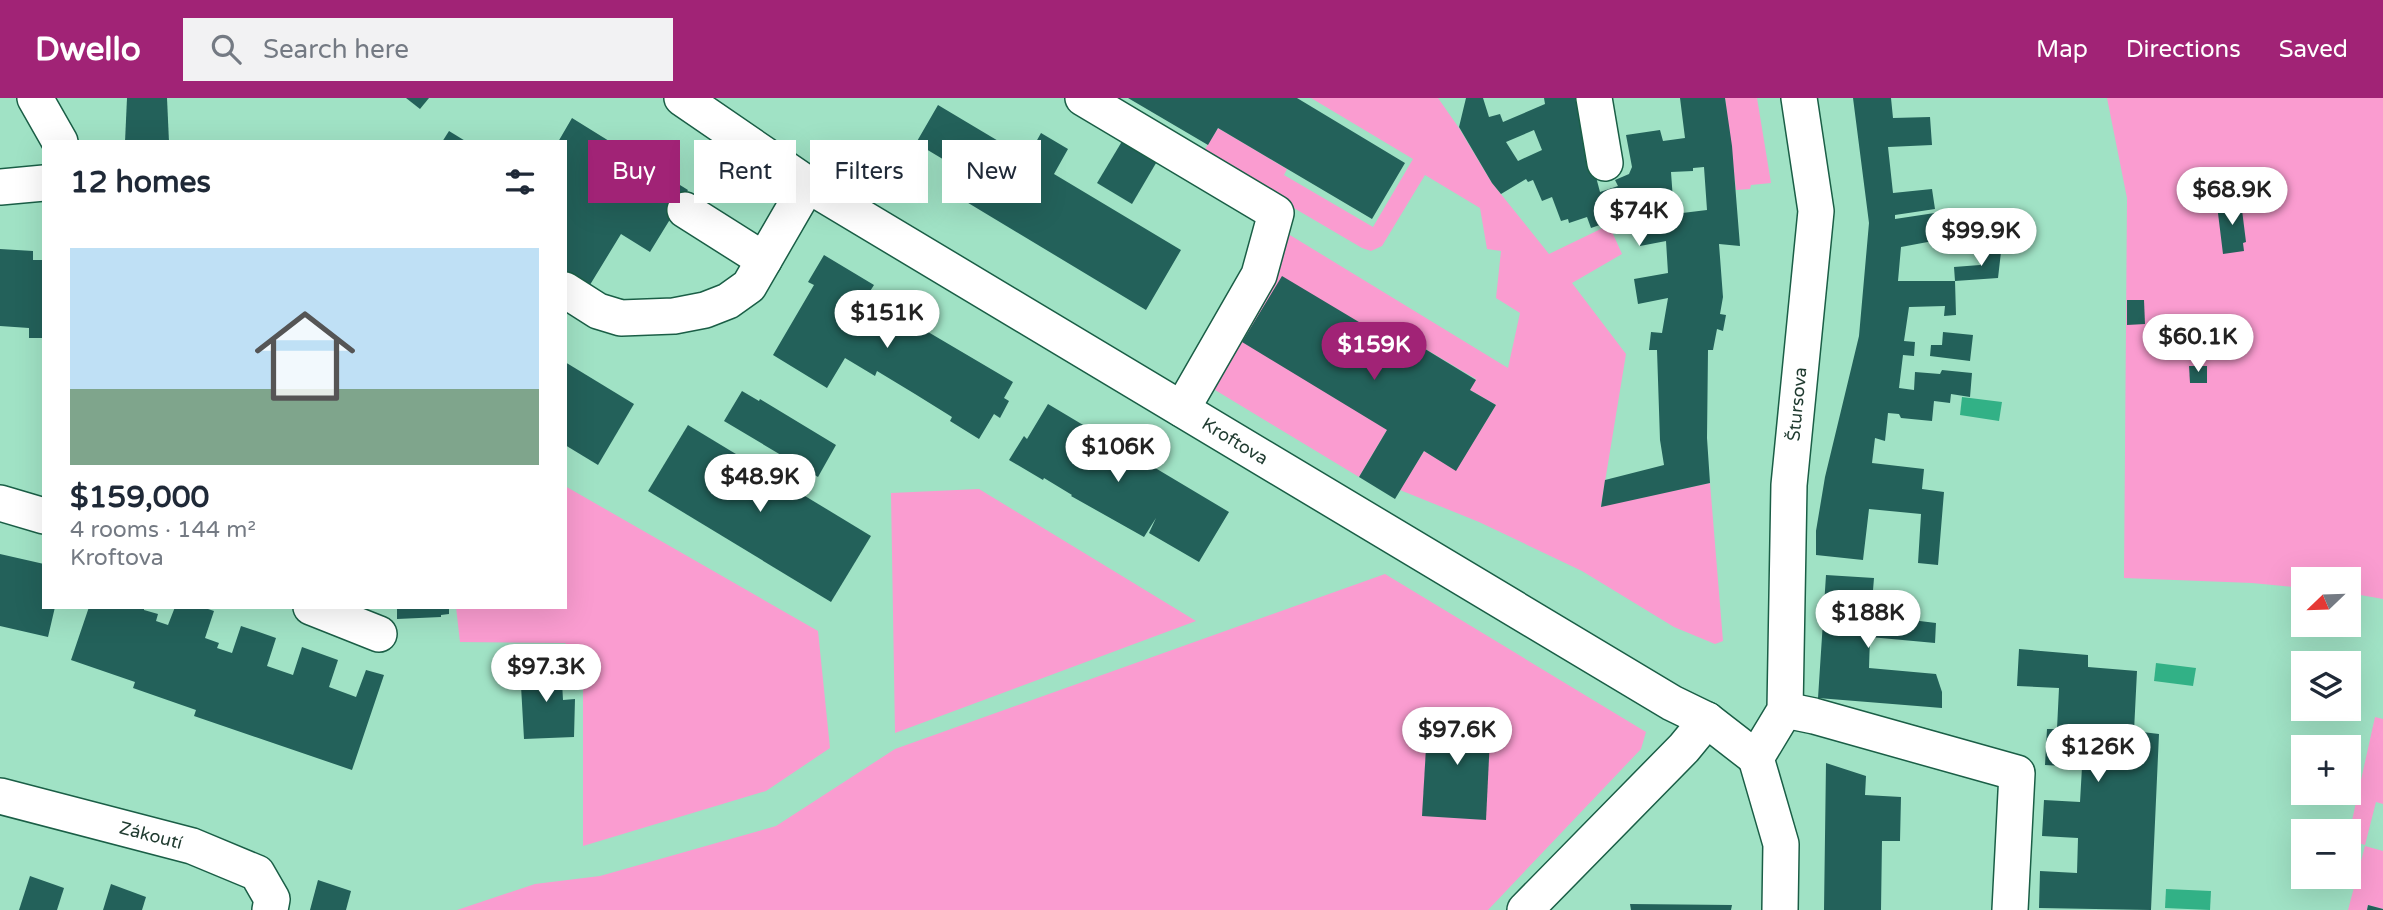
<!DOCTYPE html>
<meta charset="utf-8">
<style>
:root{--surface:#fff;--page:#f2f2f3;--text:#1f2937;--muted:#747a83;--line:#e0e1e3;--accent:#a12376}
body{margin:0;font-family:"Varela Round",sans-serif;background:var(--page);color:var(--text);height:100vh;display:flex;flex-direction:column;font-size:26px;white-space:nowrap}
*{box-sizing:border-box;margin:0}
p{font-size:23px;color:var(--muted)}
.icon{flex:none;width:38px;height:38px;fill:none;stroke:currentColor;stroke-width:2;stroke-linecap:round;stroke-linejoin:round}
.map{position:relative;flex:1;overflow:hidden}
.details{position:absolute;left:42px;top:42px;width:525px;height:469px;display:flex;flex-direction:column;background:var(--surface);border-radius:0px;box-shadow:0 7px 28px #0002}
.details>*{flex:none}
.banner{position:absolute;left:588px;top:42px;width:665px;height:63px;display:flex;gap:14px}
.needle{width:46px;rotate:247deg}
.controls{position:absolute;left:2291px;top:469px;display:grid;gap:14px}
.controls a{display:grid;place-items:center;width:70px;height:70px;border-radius:0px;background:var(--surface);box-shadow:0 7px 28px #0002;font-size:35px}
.price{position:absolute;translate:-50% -60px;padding:0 16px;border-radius:24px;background:#fff;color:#222;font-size:23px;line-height:46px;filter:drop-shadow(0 2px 4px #0008)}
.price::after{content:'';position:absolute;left:50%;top:42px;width:21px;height:16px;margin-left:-10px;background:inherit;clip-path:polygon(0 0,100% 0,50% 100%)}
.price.current{background:var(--accent);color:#fff}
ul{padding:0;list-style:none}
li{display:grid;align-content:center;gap:14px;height:371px;padding:0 28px}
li+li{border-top:2px solid var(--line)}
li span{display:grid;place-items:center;height:217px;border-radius:0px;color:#555}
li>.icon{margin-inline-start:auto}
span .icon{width:126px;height:126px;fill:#fffc;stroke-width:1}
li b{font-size:30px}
h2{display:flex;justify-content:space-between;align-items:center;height:84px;padding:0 28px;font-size:30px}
.tag{padding:0 24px;border-radius:0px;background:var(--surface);box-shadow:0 7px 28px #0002;font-size:24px;line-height:63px}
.tag.current{background:var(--accent);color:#fff}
header{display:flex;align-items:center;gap:42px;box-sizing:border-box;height:98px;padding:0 35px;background:var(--accent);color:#fff}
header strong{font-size:33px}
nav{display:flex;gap:38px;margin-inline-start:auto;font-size:24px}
.search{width:490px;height:63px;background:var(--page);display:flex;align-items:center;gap:18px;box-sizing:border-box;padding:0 24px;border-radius:0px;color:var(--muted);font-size:26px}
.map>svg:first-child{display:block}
</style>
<header>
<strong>Dwello</strong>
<div class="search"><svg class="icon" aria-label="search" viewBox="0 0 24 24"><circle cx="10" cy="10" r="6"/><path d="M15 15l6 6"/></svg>Search here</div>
<nav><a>Map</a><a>Directions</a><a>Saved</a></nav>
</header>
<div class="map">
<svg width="2383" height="812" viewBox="0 0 2383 812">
<rect width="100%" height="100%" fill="#a0e2c5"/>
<g fill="#fa9cd0">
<path d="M1311,0H1438L1459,30L1492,85L1549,156L1609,127L1622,156L1572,185L1626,256L1601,408L1710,385L1723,543L1715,546L1674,529L1582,473L1479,424L1400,392L1424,353L1456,372L1496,307L1470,292L1476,281L1390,230L1384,239L1387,332L1359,379L1192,278L1280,131L1508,270L1520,215L1496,200L1501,153L1487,151L1480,110L1425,77L1382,148L1371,153L1362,150L1202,56L1218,30L1287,71L1284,77L1373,129L1413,61Z"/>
<path d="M1725,0H1757L1771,85L1751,87L1750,91L1736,92Z"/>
<path d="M2107,0H2383V501L2349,495L2348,481H2303V490L2252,485L2124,480L2127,100Z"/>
<path d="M565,388L818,533L830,650L766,693L583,748V561L565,545L460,544L456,509H565Z"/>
<path d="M979,391L1196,523L895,635L891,395Z"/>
<path d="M1385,476L1646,634L1641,651L1488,812H457L535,786L600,778L776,728L895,651Z"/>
<path d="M2375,619L2383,621V706L2376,704L2365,747L2349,742V736Z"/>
<path d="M2365,748L2383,753V811L2368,807L2367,812H2348Z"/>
</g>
<g fill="#32b186">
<path d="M1962,299L2002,304L1999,323L1960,317Z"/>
<path d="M2156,565L2196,570L2193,588L2154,583Z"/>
<path d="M2166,791L2211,793L2210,812L2165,810Z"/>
</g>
<g fill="#23615a" fill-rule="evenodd">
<path d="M127,0H167L169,44H125Z"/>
<path d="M406,0H429L420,11Z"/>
<path d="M1128,0H1297L1405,65L1372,121L1218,30L1208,47Z"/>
<path d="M1466,0H1483L1489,19L1500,16L1503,24L1545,6L1544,0H1575L1600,94L1618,88L1615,82L1629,76L1632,69L1626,37L1660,32L1663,43L1685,40L1680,0H1725L1732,48L1740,148L1719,146L1723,199L1720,216L1726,217L1723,233L1717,231L1713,252H1708L1707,340L1710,385L1601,409L1605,382L1664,367L1660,342L1657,252H1649L1651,234L1662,235L1668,200L1638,206L1634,181L1668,175L1666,143L1640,148L1638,125L1666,117L1707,112L1704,69L1693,70V73L1671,74L1673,102L1621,122L1620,120L1591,130L1587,119L1569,125L1568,121L1561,123L1552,99L1542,103L1533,82L1528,84L1526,81L1501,96L1492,85L1459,29ZM1534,32L1542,52L1518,63L1506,44Z"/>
<path d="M1853,0H1891L1893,20L1930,19L1932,47L1888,49L1893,95L1932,91L1935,111L1895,117V121L1961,111L1967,150L1952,153L1949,140L1901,149L1898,183H1955L1956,217L1944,218L1945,208L1909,209L1904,243L1915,244L1914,258L1903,257L1899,290L1914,292L1915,274L1940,276L1942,272L1972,275L1970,299L1951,296L1950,305L1934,303L1932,323L1901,320L1899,316L1888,315L1885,343L1875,340L1872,365L1924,371L1922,391L1944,394L1938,467L1918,465L1921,416L1869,411L1863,462L1816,457V433L1825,379L1859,238L1869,125Z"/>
<path d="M938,7L1027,60L1041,35L1068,51L1054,76L1181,152L1146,212L950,94L961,72L916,45Z"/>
<path d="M572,20L688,92L650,154L621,136L585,195L565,183V44H558Z"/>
<path d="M449,33L467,44H442Z"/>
<path d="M1124,40L1159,60L1132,106L1097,85Z"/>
<path d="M2241,104L2246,144L2243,145L2244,153L2223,156L2217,107Z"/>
<path d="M0,151L33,153V162H44V240H29V230L0,228Z"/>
<path d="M1984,151L2001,154L1998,180L1955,183L1954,169L1980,167Z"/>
<path d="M824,157L874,187L867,198L1013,284L1004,300L1009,303L1000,320L994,316L979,341L950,323L952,319L915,296L877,273L875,278L845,260L827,290L773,257L814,187L808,184Z"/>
<path d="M1282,178L1384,239L1389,229L1476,282L1470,292L1496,307L1456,373L1424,353L1395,401L1359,379L1387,332L1242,244Z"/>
<path d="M2127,202H2144L2145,226L2127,227Z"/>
<path d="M1943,234L1973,237L1970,263L1930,258L1931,247H1942Z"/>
<path d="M565,264L634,306L598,367L565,347Z"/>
<path d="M2189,268H2207V285H2190Z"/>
<path d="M742,293L759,303L760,301L836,347L818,379L724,323Z"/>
<path d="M1048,306L1229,414L1199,464L1149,435L1156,420L1144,439L1071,398L1072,397L1044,380L1043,382L1009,362L1024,338L1027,341Z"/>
<path d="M688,327L871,438L831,504L648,393Z"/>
<path d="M0,456L44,466V509H55L48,539L0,528Z"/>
<path d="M1826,477L1874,480L1871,517L1936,525L1935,545L1870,539L1869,570L1936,576L1942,594V610L1818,600Z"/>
<path d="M89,509H144V512L158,516L156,523L168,527L175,509H202L214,513L205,540L219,545L217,550L232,555L241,528L259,534L276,540L267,568L293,577L302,549L338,562L329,589L356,599L366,572L384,577L352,672L194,618L196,612L133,590L135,584L71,562Z"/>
<path d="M397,509H449V516L441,517V519L397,521Z"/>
<path d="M2019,551L2088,557V569L2137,573L2134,633L2159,636L2151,812L2039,810L2040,773L2077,775L2078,740L2042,738L2044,702L2080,704L2082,669L2045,667L2047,631H2057L2059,590L2017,588Z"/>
<path d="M561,567L563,602L575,601L574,639L524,641L520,570Z"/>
<path d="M1428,616L1491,619L1486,722L1422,718Z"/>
<path d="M1826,665L1866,678L1865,697L1901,699L1900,743H1882L1881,812H1824Z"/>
<path d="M30,778L64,790L57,812H19Z"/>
<path d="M318,782L351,793L346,812H310Z"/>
<path d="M111,786L146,799L142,812H103Z"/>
<path d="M1630,806L1732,807L1731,812H1631Z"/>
<path d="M2368,807L2383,811V812H2367Z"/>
</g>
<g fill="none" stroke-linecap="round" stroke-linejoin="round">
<defs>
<g id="minor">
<path d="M35,0L60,44"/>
<path id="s1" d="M682,0L816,92L1672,605L1707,622L1756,660"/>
<path d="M1083,0L1276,115L1259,177L1182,311"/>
<path d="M1594,0L1605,65"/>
<path d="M0,89L44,85"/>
<path d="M685,112L764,162"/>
<path d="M565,192L598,213L621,220L674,218L705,212L728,203L749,188L808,86"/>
<path d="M0,405L44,418"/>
<path d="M311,509L379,536"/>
<path d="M1785,612L1814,618L2017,675L2010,812"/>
<path id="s2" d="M0,698L192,748L257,775L272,801L270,812"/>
<path d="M1525,812L1684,650L1707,622"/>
<path id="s3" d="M1780,812L1781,746L1756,660L1785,612L1789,387L1816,113L1799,0"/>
</g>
</defs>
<use href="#minor" stroke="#1a5e46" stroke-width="38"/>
<use href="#minor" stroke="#fff" stroke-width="35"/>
</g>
<g text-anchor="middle" stroke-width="7" stroke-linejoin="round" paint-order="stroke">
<g font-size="18" fill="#1f3a2f" stroke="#a0e2c5">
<text dy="6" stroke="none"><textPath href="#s3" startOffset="518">Štursova</textPath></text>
<text dy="6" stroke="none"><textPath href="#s1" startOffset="651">Kroftova</textPath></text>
<text dy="6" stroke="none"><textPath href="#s2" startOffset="156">Zákoutí</textPath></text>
</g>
</g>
</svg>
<div class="controls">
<a><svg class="needle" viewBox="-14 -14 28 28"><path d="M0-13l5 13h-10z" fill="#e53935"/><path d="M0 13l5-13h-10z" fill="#747a83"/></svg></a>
<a><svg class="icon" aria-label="layers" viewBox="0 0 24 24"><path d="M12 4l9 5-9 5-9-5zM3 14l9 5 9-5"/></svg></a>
<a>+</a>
<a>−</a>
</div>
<b class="price" style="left:2232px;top:129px">$68.9K</b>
<b class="price" style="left:1639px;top:150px">$74K</b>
<b class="price" style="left:1981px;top:170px">$99.9K</b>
<b class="price" style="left:887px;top:252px">$151K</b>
<b class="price" style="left:2198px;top:276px">$60.1K</b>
<b class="price current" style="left:1374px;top:284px">$159K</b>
<b class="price" style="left:1118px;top:386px">$106K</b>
<b class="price" style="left:760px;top:416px">$48.9K</b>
<b class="price" style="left:1868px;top:552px">$188K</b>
<b class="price" style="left:546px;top:606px">$97.3K</b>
<b class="price" style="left:1457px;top:669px">$97.6K</b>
<b class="price" style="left:2098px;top:686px">$126K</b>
<div class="banner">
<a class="tag current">Buy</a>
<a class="tag">Rent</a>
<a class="tag">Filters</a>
<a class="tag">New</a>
</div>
<section class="details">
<h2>12 homes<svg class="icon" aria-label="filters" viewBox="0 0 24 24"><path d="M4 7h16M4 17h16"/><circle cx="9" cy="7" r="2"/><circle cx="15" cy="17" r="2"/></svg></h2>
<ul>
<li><span style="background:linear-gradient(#bfe0f5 65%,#7fa58c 0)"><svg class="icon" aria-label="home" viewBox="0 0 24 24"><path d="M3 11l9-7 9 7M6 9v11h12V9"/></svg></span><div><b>$159,000</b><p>4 rooms · 144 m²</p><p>Kroftova</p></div></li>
</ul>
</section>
</div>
